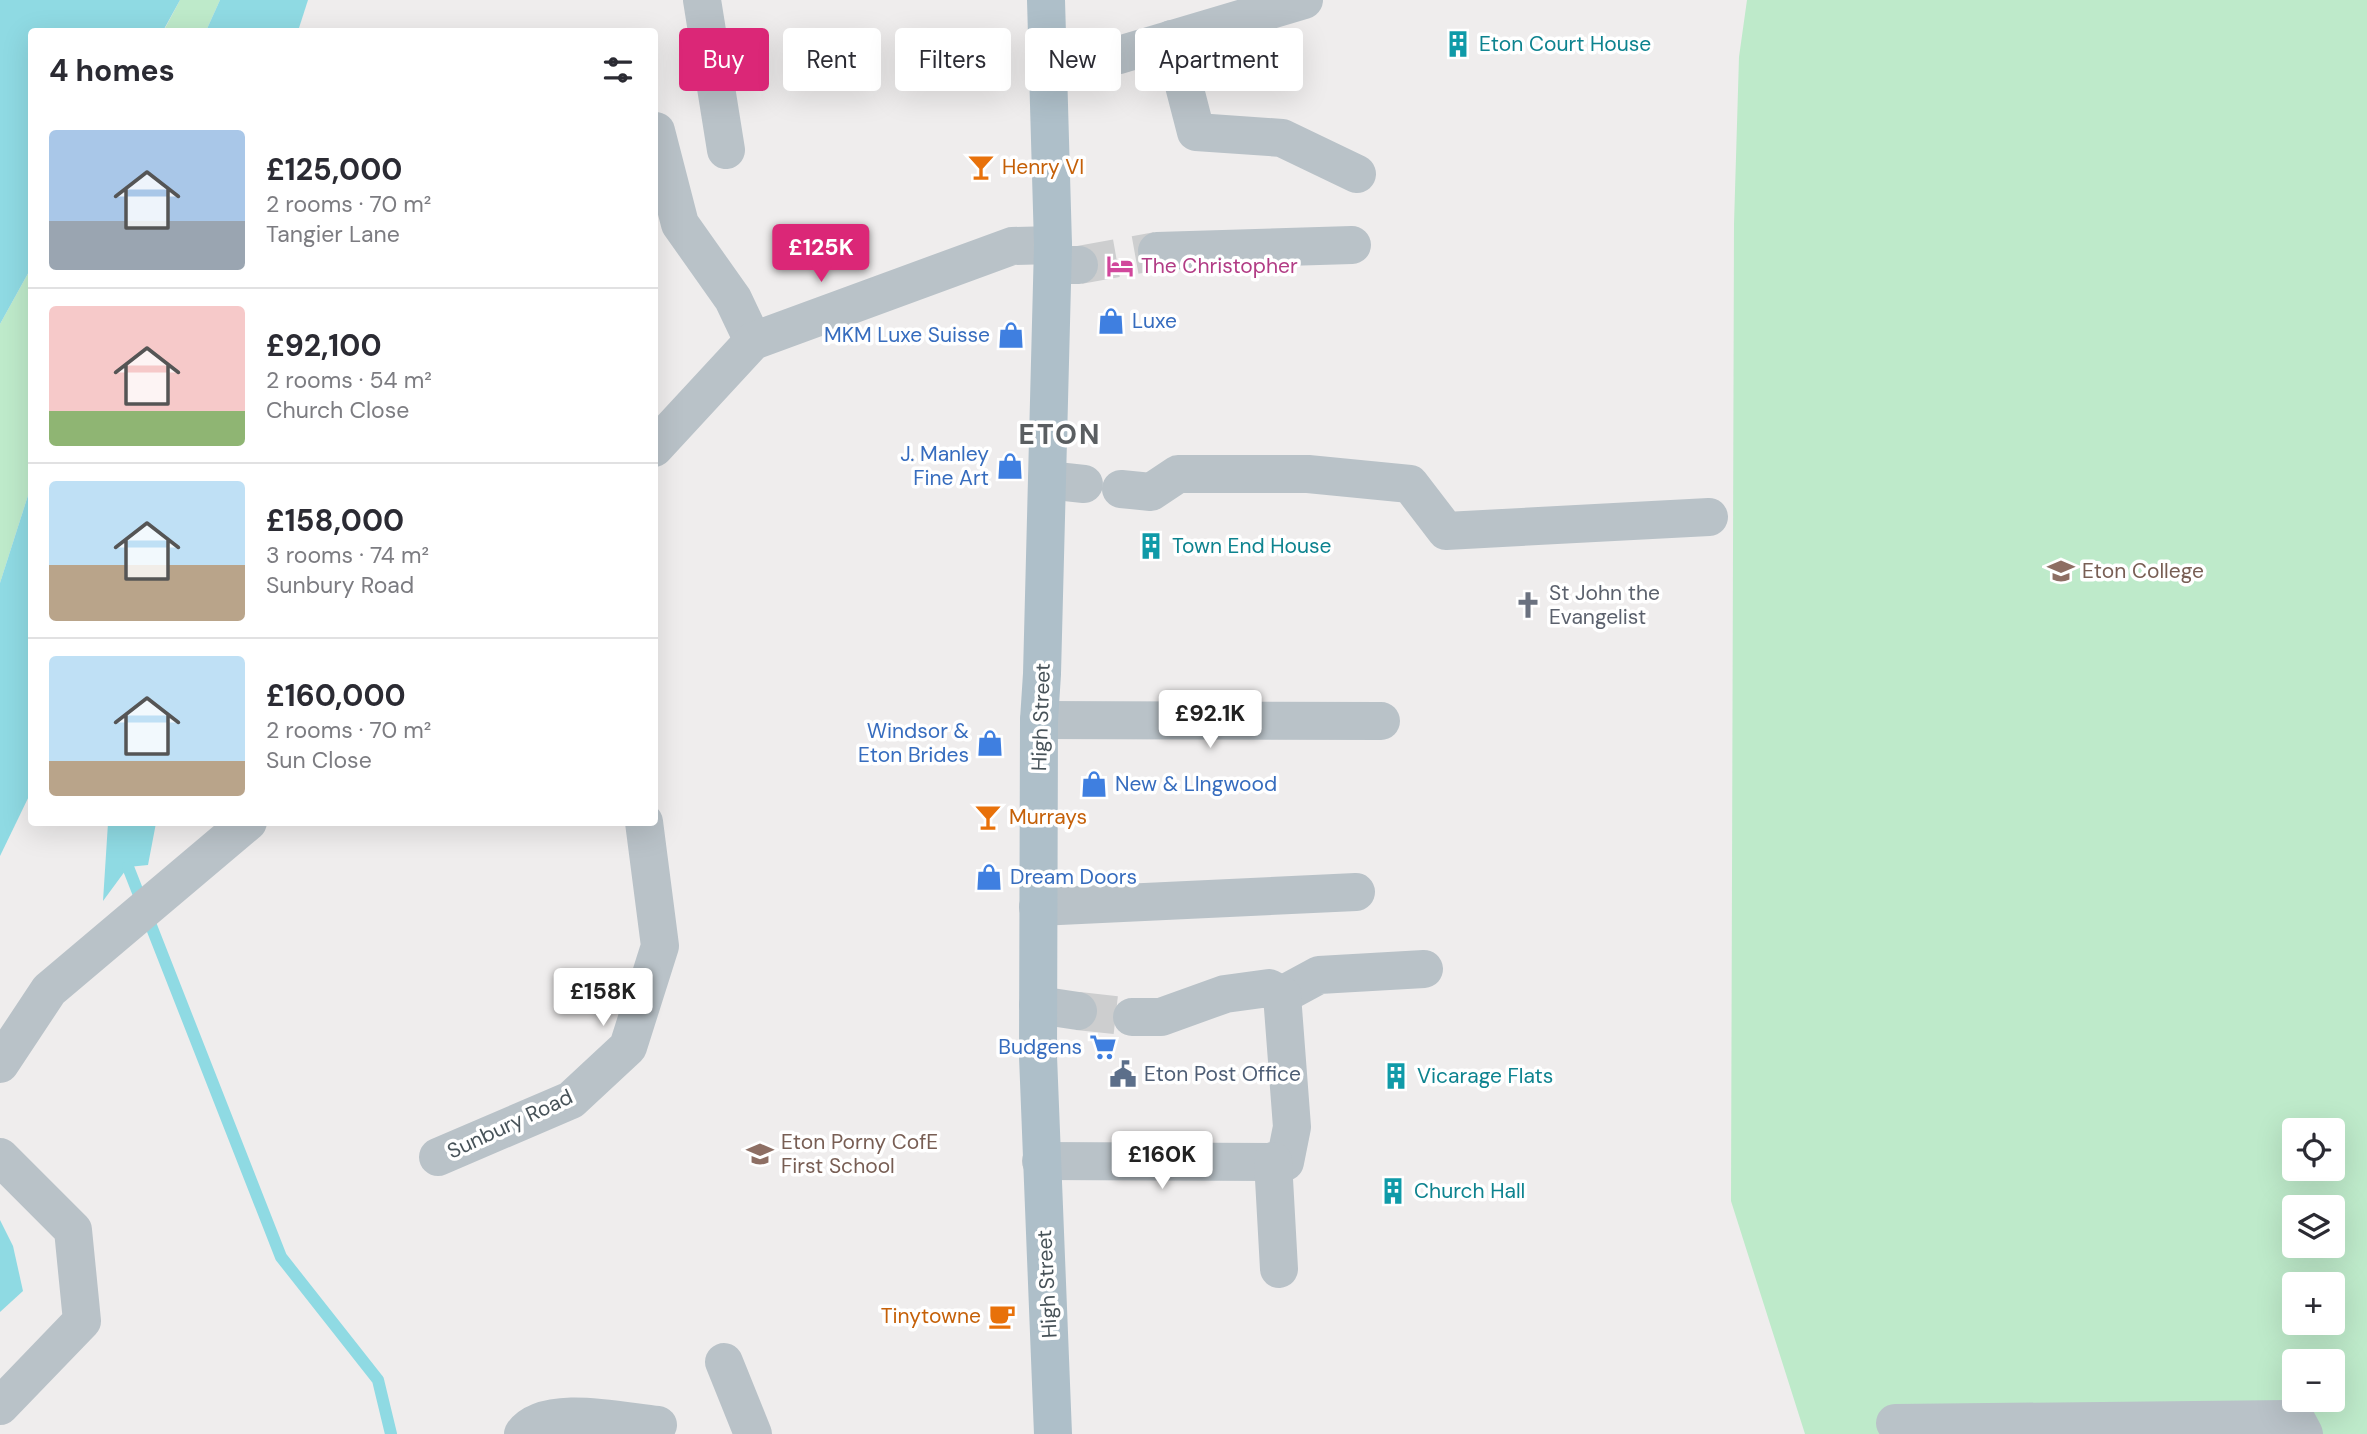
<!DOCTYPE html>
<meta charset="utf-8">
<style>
:root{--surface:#fff;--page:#f7f7f7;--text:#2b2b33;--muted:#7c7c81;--line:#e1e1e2;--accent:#db2777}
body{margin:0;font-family:"DM Sans",sans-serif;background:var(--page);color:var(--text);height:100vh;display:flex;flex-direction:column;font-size:26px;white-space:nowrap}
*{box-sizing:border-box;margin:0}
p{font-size:23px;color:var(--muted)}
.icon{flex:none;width:38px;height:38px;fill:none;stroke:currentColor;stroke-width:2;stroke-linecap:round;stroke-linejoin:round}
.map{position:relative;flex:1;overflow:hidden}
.details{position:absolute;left:28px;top:28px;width:630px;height:798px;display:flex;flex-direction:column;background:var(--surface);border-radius:7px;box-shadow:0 7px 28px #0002}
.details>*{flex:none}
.banner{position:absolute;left:679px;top:28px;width:665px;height:63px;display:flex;gap:14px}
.fabs{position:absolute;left:2282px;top:1118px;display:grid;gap:14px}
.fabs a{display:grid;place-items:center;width:63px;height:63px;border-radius:7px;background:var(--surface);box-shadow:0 7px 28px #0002;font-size:35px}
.price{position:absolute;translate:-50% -60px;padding:0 16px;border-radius:7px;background:#fff;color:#222;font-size:23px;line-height:46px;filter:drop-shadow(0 2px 4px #0008)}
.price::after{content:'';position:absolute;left:50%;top:42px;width:21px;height:16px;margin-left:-10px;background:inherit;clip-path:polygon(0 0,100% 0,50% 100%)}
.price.active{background:var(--accent);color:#fff}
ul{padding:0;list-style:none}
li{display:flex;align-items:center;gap:21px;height:175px;padding:0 21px}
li+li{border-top:2px solid var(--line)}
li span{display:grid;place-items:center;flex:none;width:196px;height:140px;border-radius:7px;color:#555}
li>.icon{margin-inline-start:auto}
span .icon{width:84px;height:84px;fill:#fffc;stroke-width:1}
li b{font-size:30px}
h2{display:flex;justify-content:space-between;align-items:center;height:84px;padding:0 21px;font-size:30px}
.chip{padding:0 24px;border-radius:7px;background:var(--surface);box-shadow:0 7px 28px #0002;font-size:24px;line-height:63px}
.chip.active{background:var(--accent);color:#fff}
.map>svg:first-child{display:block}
</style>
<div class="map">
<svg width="2367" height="1434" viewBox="0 0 2367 1434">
<rect width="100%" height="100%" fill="#efeded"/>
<g fill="#beeaca" fill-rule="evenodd">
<path d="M180,0H220L206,31L163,32Z"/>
<path d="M1747,0H2367V1434H1805L1731,1201L1734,224L1739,57ZM2294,1130H2333V1169H2294ZM2294,1208H2333V1246H2294ZM2294,1284H2333V1323H2294ZM2294,1362H2333V1400H2294Z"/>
<path d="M31,268V486L0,583V324Z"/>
</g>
<g fill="#8fdae3">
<path d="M0,0H180L163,31L32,32L31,268L0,324Z"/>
<path d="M220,0H308L298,31H206Z"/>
<path d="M31,486V792L0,856V583Z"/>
<path d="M108,823H156L148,865L128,867L103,901Z"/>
<path d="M0,1220L13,1246L23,1291L0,1312Z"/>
</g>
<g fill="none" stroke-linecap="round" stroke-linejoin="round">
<path stroke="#8fdae3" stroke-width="12" d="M128,867L281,1257L378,1380L391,1434"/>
<g stroke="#cdcecf" stroke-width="38" stroke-dasharray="38 19" stroke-linecap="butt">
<path d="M1079,265L1157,251"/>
<path d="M1078,1011L1132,1017"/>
</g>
<g stroke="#b9c2c8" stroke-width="38">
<path d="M702,0L726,150"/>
<path d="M1172,39L1196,132L1282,138L1357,174"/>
<path d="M1049,63L1119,55L1304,0"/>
<path d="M656,131L680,224L733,299L753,341"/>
<path d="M1157,251L1352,245"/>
<path d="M1053,265H1079"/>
<path d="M654,448L753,341L1012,246L1053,245"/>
<path d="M1047,480L1084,484"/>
<path d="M1121,489L1151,492L1178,474H1308L1410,484L1446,531L1709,517"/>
<path d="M1039,720L1381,721"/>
<path d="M1038,907L1356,892"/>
<path d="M1282,995L1319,975L1424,969"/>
<path d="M1038,1005L1078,1011"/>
<path d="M0,1064L49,990L248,822"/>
<path d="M0,1157L73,1230L82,1321L0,1406"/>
<path d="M438,1157L571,1100L628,1047L660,946L644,822"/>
<path d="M1041,1161L1285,1162L1292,1127L1282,995L1269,988L1225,994L1161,1017H1132"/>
<path d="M1273,1161L1279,1269"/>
<path d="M724,1362L753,1434"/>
<path d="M1895,1423L2296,1419L2304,1434"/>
<path d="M523,1434C545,1403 624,1422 658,1425"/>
</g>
<path stroke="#aebfc9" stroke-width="38" d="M1046,0L1053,245L1042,674L1039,720L1038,1056L1053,1434"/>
</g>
<defs>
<symbol id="building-bare" viewBox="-9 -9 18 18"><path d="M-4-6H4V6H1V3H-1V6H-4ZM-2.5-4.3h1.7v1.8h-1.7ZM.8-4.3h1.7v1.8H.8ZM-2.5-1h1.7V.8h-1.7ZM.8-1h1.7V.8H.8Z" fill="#0f9aa8" stroke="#fff" stroke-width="2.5" paint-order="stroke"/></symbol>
<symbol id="bar-bare" viewBox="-9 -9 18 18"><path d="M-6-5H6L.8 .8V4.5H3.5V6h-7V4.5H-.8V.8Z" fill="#e8710a" stroke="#fff" stroke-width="2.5" paint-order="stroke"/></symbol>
<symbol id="hotel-bare" viewBox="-9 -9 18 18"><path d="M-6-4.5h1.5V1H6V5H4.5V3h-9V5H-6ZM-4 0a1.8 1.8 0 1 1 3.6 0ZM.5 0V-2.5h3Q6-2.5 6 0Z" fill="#d1479c" stroke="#fff" stroke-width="2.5" paint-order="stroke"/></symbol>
<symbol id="shop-bare" viewBox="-9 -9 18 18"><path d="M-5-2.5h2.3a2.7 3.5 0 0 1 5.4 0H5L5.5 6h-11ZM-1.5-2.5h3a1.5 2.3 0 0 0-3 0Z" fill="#3f7fe0" stroke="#fff" stroke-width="2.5" paint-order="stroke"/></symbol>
<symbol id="school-bare" viewBox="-9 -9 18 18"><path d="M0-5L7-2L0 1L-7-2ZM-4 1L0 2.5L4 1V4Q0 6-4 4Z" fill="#8d6e63" stroke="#fff" stroke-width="2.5" paint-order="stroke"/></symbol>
<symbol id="church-bare" viewBox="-9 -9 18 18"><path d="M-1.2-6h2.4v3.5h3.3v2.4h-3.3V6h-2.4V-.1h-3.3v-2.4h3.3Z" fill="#6b7280" stroke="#fff" stroke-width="2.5" paint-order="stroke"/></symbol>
<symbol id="supermarket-bare" viewBox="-9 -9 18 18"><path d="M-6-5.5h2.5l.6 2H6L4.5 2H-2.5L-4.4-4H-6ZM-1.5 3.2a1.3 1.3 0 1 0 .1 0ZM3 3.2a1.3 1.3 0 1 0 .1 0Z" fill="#3f7fe0" stroke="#fff" stroke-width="2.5" paint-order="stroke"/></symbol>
<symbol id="civic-bare" viewBox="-9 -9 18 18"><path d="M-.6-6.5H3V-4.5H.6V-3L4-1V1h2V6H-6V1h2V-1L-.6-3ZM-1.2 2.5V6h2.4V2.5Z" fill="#5c6f8a" stroke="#fff" stroke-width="2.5" paint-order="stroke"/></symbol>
<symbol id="cafe-bare" viewBox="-9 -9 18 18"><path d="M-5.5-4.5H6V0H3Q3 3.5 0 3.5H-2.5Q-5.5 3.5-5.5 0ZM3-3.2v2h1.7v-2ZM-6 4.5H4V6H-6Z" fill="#e8710a" stroke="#fff" stroke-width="2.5" paint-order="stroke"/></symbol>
</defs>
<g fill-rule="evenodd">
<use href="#building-bare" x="1439" y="25" width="38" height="38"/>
<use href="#bar-bare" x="962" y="148" width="38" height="38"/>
<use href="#hotel-bare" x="1101" y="247" width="38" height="38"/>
<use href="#shop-bare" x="1092" y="302" width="38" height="38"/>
<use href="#shop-bare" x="992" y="316" width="38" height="38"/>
<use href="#shop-bare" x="991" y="447" width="38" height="38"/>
<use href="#building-bare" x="1132" y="527" width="38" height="38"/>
<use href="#school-bare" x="2042" y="552" width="38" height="38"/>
<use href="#church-bare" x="1509" y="586" width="38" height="38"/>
<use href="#shop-bare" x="971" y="724" width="38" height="38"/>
<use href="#shop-bare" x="1075" y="765" width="38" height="38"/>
<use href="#bar-bare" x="969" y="798" width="38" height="38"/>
<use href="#shop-bare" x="970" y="858" width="38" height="38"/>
<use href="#supermarket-bare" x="1084" y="1028" width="38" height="38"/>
<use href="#civic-bare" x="1104" y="1055" width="38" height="38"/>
<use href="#building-bare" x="1377" y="1057" width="38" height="38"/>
<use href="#school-bare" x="741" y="1135" width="38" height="38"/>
<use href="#building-bare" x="1374" y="1172" width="38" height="38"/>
<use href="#cafe-bare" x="983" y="1297" width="38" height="38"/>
</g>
<g text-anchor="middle" stroke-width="7" stroke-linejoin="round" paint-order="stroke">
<g font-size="21" fill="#0d838f" stroke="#fff" text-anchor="start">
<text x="1479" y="51">Eton Court House</text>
<text x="1172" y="553">Town End House</text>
<text x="1417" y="1083">Vicarage Flats</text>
<text x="1414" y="1198">Church Hall</text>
</g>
<g font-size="21" fill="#c56008" stroke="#fff" text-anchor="start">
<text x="1002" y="174">Henry VI</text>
<text x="1009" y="824">Murrays</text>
<text x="981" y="1323" text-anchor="end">Tinytowne</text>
</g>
<g font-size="21" fill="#b23c85" stroke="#fff" text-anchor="start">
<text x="1141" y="273">The Christopher</text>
</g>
<g font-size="21" fill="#366cbe" stroke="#fff" text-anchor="end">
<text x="1132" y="328" text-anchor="start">Luxe</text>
<text x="990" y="342">MKM Luxe Suisse</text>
<text x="989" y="461">J. Manley<tspan x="989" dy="24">Fine Art</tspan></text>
<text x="969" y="738">Windsor &amp;<tspan x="969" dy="24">Eton Brides</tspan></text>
<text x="1115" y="791" text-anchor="start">New &amp; LIngwood</text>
<text x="1010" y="884" text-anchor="start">Dream Doors</text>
<text x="1082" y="1054">Budgens</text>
</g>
<g font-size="21" fill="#785e54" stroke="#fff" text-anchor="start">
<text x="2082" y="578">Eton College</text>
<text x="781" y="1149">Eton Porny CofE<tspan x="781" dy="24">First School</tspan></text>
</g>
<g font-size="21" fill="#5b616d" stroke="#fff" text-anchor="start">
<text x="1549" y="600">St John the<tspan x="1549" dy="24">Evangelist</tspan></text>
</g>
<g font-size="21" fill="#475258" stroke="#fff">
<text transform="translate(1041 717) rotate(-88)" y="7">High Street</text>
<text transform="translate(510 1124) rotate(-25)" y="7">Sunbury Road</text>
<text transform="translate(1047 1284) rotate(-93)" y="7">High Street</text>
</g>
<g font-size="21" fill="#4e5e75" stroke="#fff" text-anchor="start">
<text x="1144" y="1081">Eton Post Office</text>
</g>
<g font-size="28" font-weight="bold" letter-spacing="2" fill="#5a5e61" stroke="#fff">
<text x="1060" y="444">ETON</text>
</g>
</g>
</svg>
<div class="fabs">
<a><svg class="icon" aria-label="locate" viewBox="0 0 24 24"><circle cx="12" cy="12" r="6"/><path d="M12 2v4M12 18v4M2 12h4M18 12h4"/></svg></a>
<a><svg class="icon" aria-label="layers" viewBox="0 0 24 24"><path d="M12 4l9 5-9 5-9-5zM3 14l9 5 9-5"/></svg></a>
<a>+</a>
<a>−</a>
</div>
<b class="price active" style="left:821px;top:284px">£125K</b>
<b class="price" style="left:1210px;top:750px">£92.1K</b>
<b class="price" style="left:603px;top:1028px">£158K</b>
<b class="price" style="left:1162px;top:1191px">£160K</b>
<div class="banner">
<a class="chip active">Buy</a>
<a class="chip">Rent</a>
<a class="chip">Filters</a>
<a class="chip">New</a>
<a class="chip">Apartment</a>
</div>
<section class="details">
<h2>4 homes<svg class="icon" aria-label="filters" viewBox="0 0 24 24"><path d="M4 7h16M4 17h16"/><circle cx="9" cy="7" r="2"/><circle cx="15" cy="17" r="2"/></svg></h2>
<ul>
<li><span style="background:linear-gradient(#a9c7e8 65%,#9aa5b1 0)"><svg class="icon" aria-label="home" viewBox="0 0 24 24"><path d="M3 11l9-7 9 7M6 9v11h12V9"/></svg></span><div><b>£125,000</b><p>2 rooms · 70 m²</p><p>Tangier Lane</p></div></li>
<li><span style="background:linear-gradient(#f6c9c9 75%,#8fb573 0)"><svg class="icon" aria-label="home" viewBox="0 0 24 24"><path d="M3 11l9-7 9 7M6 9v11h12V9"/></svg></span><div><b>£92,100</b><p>2 rooms · 54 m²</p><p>Church Close</p></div></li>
<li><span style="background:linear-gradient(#bfe0f5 60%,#b9a48a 0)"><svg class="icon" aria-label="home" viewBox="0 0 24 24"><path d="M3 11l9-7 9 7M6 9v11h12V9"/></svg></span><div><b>£158,000</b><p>3 rooms · 74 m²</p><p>Sunbury Road</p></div></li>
<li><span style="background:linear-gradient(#bfe0f5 75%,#b9a48a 0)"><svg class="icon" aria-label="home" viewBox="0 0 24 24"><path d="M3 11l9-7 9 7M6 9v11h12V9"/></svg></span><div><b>£160,000</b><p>2 rooms · 70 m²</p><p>Sun Close</p></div></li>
</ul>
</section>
</div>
